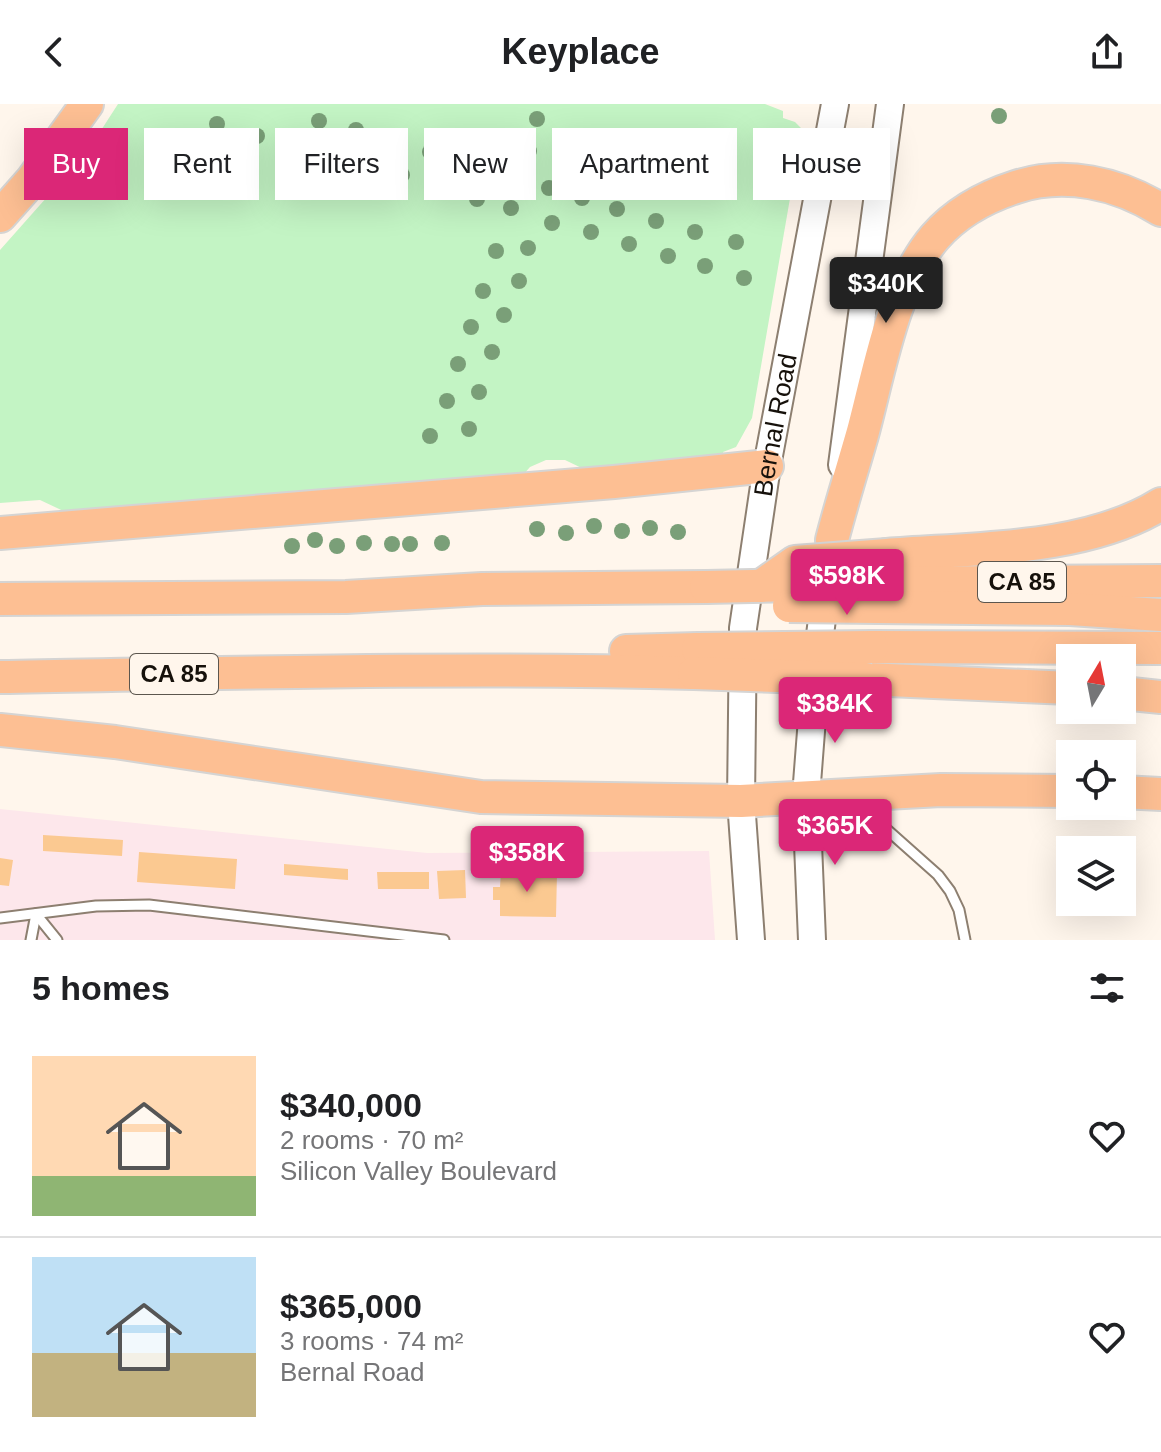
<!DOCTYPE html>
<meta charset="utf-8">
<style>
:root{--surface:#fff;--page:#f6f6f6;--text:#202124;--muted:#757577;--line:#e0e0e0;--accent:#db2777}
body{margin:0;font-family:Helvetica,sans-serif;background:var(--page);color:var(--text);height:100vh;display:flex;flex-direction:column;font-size:30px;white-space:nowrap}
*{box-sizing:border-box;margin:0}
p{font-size:26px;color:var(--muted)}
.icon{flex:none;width:44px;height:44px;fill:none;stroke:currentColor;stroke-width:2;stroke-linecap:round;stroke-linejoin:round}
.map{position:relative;height:836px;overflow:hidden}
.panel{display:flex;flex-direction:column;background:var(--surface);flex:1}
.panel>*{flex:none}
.guide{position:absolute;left:24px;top:24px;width:1114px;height:72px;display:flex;gap:16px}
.needle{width:52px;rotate:10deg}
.controls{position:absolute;left:1056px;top:540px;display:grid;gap:16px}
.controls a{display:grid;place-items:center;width:80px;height:80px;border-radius:0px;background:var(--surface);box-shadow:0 8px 32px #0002;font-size:40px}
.price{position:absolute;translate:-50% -68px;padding:0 18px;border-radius:8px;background:var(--accent);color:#fff;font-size:26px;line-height:52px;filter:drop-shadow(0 2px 4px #0008)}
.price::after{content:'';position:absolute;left:50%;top:48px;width:24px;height:18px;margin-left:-12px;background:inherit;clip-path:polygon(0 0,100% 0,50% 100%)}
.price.current{background:#222;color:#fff}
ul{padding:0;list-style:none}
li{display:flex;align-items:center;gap:24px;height:200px;padding:0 32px}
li+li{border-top:2px solid var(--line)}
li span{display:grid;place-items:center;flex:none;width:224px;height:160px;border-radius:0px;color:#555}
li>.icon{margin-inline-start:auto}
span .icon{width:96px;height:96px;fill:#fffc;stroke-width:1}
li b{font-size:34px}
h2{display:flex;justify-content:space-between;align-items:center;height:96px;padding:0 32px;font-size:34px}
.pill{padding:0 28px;border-radius:0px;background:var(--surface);box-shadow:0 8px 32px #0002;font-size:28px;line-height:72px}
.pill.current{background:var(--accent);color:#fff}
header{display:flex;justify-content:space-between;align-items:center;height:104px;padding:0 32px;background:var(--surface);font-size:36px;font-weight:600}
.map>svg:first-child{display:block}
</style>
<header><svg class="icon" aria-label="back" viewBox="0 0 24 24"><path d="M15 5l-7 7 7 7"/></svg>Keyplace<svg class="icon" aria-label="share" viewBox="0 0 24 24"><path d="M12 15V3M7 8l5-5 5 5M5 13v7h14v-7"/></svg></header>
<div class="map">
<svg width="1161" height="836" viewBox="0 0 1161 836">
<rect width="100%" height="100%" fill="#fff6ec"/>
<path fill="#fde7eb" d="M0,705L427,749L709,747L715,836H0Z"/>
<path fill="#c3f4c4" d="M118,0H765L783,7V14L795,18L802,25L752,314L736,343L723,348L725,354L590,368L565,356H546L530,363L523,371L74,412L40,396L0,399V146L87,48Z"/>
<g fill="#fbc991">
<path d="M43,731L123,736L122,752L43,747Z"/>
<path d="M139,748L237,755L235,785L137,778Z"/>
<path d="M0,754L13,756L9,782L0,781Z"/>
<path d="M284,760L348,765V776L284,771Z"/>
<path d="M465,766L466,794L439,795L437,767Z"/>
<path d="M377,768H429V785H378Z"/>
<path d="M501,768L557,769L556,813L500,812V796H493V783H500Z"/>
</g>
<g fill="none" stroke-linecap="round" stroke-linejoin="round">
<defs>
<g id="lane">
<path d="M863,699L884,723L938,771L950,787L959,806L965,836"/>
<path d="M36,810L57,836"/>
<path d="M0,814L96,802L149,801L444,836"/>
<path d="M31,836L36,810"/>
</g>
<g id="secondary">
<path d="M842,361L890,0"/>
<path id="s1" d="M751,836L741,697L743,524L767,362L835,0"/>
<path d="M812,836L806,692L816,563L826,483"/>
</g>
<g id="highway">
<path d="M0,112L32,76L87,0"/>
<path d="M0,429L614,378L767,362"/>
<path d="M832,436C841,401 852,366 862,331C879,269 892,183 935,133C957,108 985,93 1016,83C1065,67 1118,79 1161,106"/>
<path d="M887,451C974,444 1086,447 1161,400"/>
<path d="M882,479L1161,477"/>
<path d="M0,495L346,493L482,485L706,483"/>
<path d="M878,503L1070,505L1161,511"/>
<path d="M872,543L1161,544"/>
<path d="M626,547L698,545"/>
<path d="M0,573C232,569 463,563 694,569"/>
<path d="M866,575L1070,584"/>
<path d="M1122,589L1161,593"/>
<path d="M0,626L115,638L481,693L741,697L941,686L1070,687"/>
<path d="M1122,688L1161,690"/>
</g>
</defs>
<use href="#lane" stroke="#8d7f70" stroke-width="13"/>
<use href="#secondary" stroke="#8d7f70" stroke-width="30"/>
<use href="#highway" stroke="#d5d4d3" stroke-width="36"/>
<use href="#lane" stroke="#fff" stroke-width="9"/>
<use href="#secondary" stroke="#fff" stroke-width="26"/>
<use href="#highway" stroke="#fdbf93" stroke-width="32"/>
<defs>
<g id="highway-bridge">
<path d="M761,482L795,458L887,451"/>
<path d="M706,483L882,479"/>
<path d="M789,502L878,503"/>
<path d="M698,545L872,543"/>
<path d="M694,569L866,575"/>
</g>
</defs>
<use href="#highway-bridge" stroke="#d5d4d3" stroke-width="36" stroke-linecap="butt"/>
<use href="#highway-bridge" stroke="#fdbf93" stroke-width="32"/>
</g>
<g fill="#7a9f78">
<circle cx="999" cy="12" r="8"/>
<circle cx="537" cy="15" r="8"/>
<circle cx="319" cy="17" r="8"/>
<circle cx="217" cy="20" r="8"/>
<circle cx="356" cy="26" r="8"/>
<circle cx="257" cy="32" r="8"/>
<circle cx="393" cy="38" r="8"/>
<circle cx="292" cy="42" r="8"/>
<circle cx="561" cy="42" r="8"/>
<circle cx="529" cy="47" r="8"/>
<circle cx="430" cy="48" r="8"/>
<circle cx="329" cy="52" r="8"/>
<circle cx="365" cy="61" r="8"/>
<circle cx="468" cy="61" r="8"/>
<circle cx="402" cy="71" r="8"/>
<circle cx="506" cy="73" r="8"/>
<circle cx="549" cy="84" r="8"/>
<circle cx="442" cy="86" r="8"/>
<circle cx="582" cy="94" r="8"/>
<circle cx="477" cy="95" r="8"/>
<circle cx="511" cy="104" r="8"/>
<circle cx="617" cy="105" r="8"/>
<circle cx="656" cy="117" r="8"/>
<circle cx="552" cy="119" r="8"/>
<circle cx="591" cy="128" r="8"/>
<circle cx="695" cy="128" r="8"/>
<circle cx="736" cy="138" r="8"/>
<circle cx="629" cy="140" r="8"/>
<circle cx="528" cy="144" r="8"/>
<circle cx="496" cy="147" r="8"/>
<circle cx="668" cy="152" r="8"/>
<circle cx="705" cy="162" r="8"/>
<circle cx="744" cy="174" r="8"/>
<circle cx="519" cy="177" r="8"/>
<circle cx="483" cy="187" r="8"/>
<circle cx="504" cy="211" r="8"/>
<circle cx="471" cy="223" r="8"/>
<circle cx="492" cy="248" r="8"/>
<circle cx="458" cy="260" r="8"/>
<circle cx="479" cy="288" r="8"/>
<circle cx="447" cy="297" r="8"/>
<circle cx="469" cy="325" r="8"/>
<circle cx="430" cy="332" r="8"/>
<circle cx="594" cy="422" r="8"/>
<circle cx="650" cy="424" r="8"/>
<circle cx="537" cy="425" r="8"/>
<circle cx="622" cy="427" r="8"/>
<circle cx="678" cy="428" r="8"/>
<circle cx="566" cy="429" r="8"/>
<circle cx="315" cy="436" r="8"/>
<circle cx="364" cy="439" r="8"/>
<circle cx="442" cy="439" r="8"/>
<circle cx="392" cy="440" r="8"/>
<circle cx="410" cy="440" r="8"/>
<circle cx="292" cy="442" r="8"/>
<circle cx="337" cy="442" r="8"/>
</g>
<g text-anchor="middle" stroke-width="6" stroke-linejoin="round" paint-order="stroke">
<g fill="#fff6ec" stroke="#5c564e" stroke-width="2">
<rect x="978" y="458" width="88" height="40" rx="6"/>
<rect x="130" y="550" width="88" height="40" rx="6"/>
</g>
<g font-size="24" font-weight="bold" fill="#16110b">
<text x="1022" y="486">CA 85</text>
<text x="174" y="578">CA 85</text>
</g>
<g font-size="26" fill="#16110b" stroke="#fff6ec">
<text dy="9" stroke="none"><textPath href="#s1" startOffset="518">Bernal Road</textPath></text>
</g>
</g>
</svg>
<div class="controls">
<a><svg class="needle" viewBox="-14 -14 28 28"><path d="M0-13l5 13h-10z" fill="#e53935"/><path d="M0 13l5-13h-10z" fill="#757577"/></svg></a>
<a><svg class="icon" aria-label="locate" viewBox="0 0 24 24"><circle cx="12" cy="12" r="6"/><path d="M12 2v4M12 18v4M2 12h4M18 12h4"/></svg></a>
<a><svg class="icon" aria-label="layers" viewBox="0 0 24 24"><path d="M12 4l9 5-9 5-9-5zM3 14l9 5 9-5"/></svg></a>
</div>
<b class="price current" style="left:886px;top:221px">$340K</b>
<b class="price" style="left:847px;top:513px">$598K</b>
<b class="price" style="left:835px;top:641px">$384K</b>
<b class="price" style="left:835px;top:763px">$365K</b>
<b class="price" style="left:527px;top:790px">$358K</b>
<div class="guide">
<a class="pill current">Buy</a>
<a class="pill">Rent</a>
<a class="pill">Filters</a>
<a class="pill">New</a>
<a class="pill">Apartment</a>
<a class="pill">House</a>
</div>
</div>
<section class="panel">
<h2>5 homes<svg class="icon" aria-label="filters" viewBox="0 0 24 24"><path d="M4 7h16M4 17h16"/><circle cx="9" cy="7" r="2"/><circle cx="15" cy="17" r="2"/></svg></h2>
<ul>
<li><span style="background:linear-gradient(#ffd9b3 75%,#8fb573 0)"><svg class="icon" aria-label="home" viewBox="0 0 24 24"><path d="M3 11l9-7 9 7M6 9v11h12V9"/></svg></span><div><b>$340,000</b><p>2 rooms · 70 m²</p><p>Silicon Valley Boulevard</p></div><svg class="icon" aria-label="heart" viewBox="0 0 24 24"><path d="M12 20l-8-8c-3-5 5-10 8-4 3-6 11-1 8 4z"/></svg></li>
<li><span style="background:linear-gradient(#bfe0f5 60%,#c2b280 0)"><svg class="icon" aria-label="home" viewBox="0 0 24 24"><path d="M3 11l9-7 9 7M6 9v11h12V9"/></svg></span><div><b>$365,000</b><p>3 rooms · 74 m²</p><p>Bernal Road</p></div><svg class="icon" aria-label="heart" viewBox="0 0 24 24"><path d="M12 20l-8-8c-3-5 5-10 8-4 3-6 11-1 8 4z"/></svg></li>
</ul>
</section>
